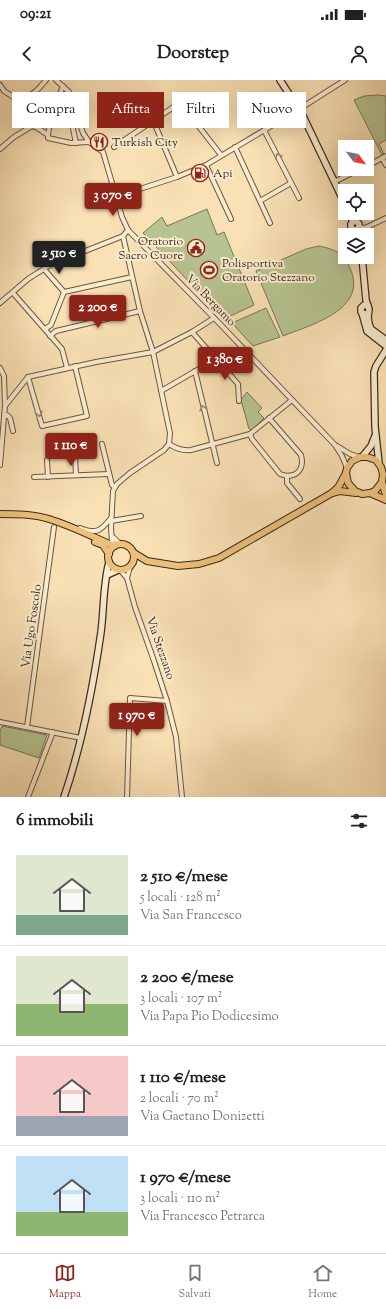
<!DOCTYPE html>
<html lang="it">
<meta charset="utf-8">
<style>
:root{--surface:#fff;--page:#f2f2f2;--text:#202124;--muted:#757577;--line:#e0e0e0;--accent:#8f2418}
body{margin:0;font-family:"Sorts Mill Goudy",serif;background:var(--page);color:var(--text);height:100vh;display:flex;flex-direction:column;font-size:15px;white-space:nowrap}
*{box-sizing:border-box;margin:0}
p{font-size:13px;color:var(--muted)}
.icon{flex:none;width:22px;height:22px;fill:none;stroke:currentColor;stroke-width:2;stroke-linecap:round;stroke-linejoin:round}
.map{position:relative;height:717px;overflow:hidden}
.panel{display:flex;flex-direction:column;background:var(--surface);flex:1}
.panel>*{flex:none}
.guide{position:absolute;left:12px;top:12px;width:362px;height:36px;display:flex;gap:8px}
.needle{width:26px;rotate:122deg}
.controls{position:absolute;left:338px;top:60px;display:grid;gap:8px}
.controls a{display:grid;place-items:center;width:36px;height:36px;border-radius:0px;background:var(--surface);box-shadow:0 4px 16px #0002;font-size:20px}
.price{position:absolute;translate:-50% -34px;padding:0 9px;border-radius:4px;background:var(--accent);color:#fff;font-size:13px;line-height:26px;filter:drop-shadow(0 1px 2px #0008)}
.price::after{content:'';position:absolute;left:50%;top:24px;width:12px;height:9px;margin-left:-6px;background:inherit;clip-path:polygon(0 0,100% 0,50% 100%)}
.price.on{background:#222;color:#fff}
ul{padding:0;list-style:none}
li{display:flex;align-items:center;gap:12px;height:100px;padding:0 16px}
li+li{border-top:1px solid var(--line)}
li span{display:grid;place-items:center;flex:none;width:112px;height:80px;border-radius:0px;color:#555}
li>.icon{margin-inline-start:auto}
span .icon{width:48px;height:48px;fill:#fffc;stroke-width:1}
li b{font-size:17px}
h2{display:flex;justify-content:space-between;align-items:center;height:48px;padding:0 16px;font-size:17px}
.chip{padding:0 14px;border-radius:0px;background:var(--surface);box-shadow:0 4px 16px #0002;font-size:14px;line-height:36px}
.chip.on{background:var(--accent);color:#fff}
.status{display:flex;justify-content:space-between;align-items:center;height:28px;padding:0 20px;background:var(--surface);direction:ltr}
.status svg{height:11px;fill:currentColor}
header{display:flex;justify-content:space-between;align-items:center;height:52px;padding:0 16px;background:var(--surface);font-size:18px;font-weight:700}
.tabs{display:flex;justify-content:space-around;align-items:center;height:56px;border-top:1px solid var(--line);background:var(--surface);font-size:11px;color:var(--muted)}
.tabs a{display:grid;justify-items:center;gap:2px}
.tabs .on{color:var(--accent)}
.map>svg:first-child{display:block}
</style>
<div class="status"><b>09:21</b><svg viewBox="0 0 49 12"><path d="M0 12V9h3v3zM5 12V6h3v6zM10 12V3h3v9zM15 12V0h3v12zM26 1h20v11H26zM47 4h2v5h-2z"/></svg></div>
<header><svg class="icon" aria-label="back" viewBox="0 0 24 24"><path d="M15 5l-7 7 7 7"/></svg>Doorstep<svg class="icon" aria-label="person" viewBox="0 0 24 24"><circle cx="12" cy="8" r="4"/><path d="M4 21q1-7 8-7t8 7"/></svg></header>
<div class="map">
<svg width="386" height="717" viewBox="0 0 386 717">
<rect width="100%" height="100%" fill="#f9e1b5"/>
<filter id="stains"><feTurbulence type="fractalNoise" baseFrequency=".005" numOctaves="4"/><feColorMatrix values="0 0 0 0 .2 0 0 0 0 .09 0 0 0 0 .02 0 0 0 .5 -.17"/></filter>
<radialGradient id="worn" r=".72"><stop offset=".6" stop-color="#630" stop-opacity="0"/><stop offset="1" stop-color="#630" stop-opacity=".3"/></radialGradient>
<g fill="#b7c492" stroke="#797658">
<path d="M378,15L386,16V60L379,64L384,74L382,75L354,20L364,16Z"/>
<path d="M207,129L217,155L224,152L254,225L224,239L143,153L162,137L167,146Z"/>
<path d="M319,166C334,169 344,173 350,188C369,230 310,245 283,256L256,191L306,169Z"/>
<path d="M266,228L280,257L253,266L232,243Z"/>
<path d="M247,312L262,328L258,332L264,338L252,350L249,349L241,320Z"/>
<path d="M2,646L47,655L39,678L0,665V652Z"/>
</g>
<g fill="none" stroke-linecap="round" stroke-linejoin="round">
<defs>
<g id="street">
<path d="M56,0L69,12L83,53L89,62L103,72L122,137L128,150L220,244L335,365L342,376L347,388"/>
<path d="M0,5L4,11L26,25L36,47"/>
<path d="M17,19C33,16 36,12 46,0"/>
<path d="M192,37L207,31"/>
<path d="M153,40L177,97"/>
<path d="M264,50L299,118"/>
<path d="M48,55C50,38 57,21 63,6"/>
<path d="M76,63L72,44L78,41"/>
<path d="M114,67L175,26L182,25L221,75"/>
<path d="M235,67L270,143"/>
<path d="M0,69L14,57L32,46L36,47L48,55V58L71,63L89,62"/>
<path d="M382,78L386,85"/>
<path d="M206,85L231,139"/>
<path d="M367,86L386,76"/>
<path d="M334,102L360,89"/>
<path d="M115,117L177,97L206,85L293,33L345,0"/>
<path d="M260,121L291,103"/>
<path d="M359,147L365,148L386,138"/>
<path d="M44,189L64,212"/>
<path d="M64,212L132,197"/>
<path d="M13,213L62,269L67,288"/>
<path d="M0,223L28,199L50,185L123,156L128,150"/>
<path d="M45,249L51,245L64,212"/>
<path d="M192,252L238,304L239,321"/>
<path d="M50,256L56,251L140,231"/>
<path d="M0,288L4,296L5,326"/>
<path d="M195,291L217,383"/>
<path d="M28,297L42,346L87,336L75,286"/>
<path d="M161,311L216,279"/>
<path d="M13,351L10,338L7,335L4,337L5,326L28,297L96,282L153,272L192,252L214,238"/>
<path d="M250,354L252,359L280,394C295,400 305,390 301,375L269,338"/>
<path d="M102,364L112,405L115,407"/>
<path d="M169,364C175,368 183,371 191,370L250,354L292,320"/>
<path d="M337,366L350,374L359,377"/>
<path d="M75,375L76,395"/>
<path d="M47,380L48,397"/>
<path d="M0,385L4,337"/>
<path d="M34,397L109,394"/>
<path d="M287,397V403L300,419"/>
<path d="M111,441L141,436"/>
<path d="M80,448C96,454 100,452 111,438"/>
<path d="M113,457L118,462L122,464"/>
<path d="M115,465L112,462L111,448L113,411L117,404L130,393L164,370L169,364L170,353L153,272L140,231L123,156"/>
<path d="M120,490L127,498L135,527L154,581L167,621L176,657L182,717"/>
<path d="M127,498L130,487"/>
<path d="M0,642L81,658"/>
<path d="M27,647L54,447"/>
<path d="M28,717L53,652"/>
<path d="M127,717L130,618L167,621"/>
</g>
<g id="secondary">
<path d="M280,0L302,34L345,124"/>
<path d="M349,133L353,142L351,144V148L355,150L359,148"/>
<path d="M353,142L356,141L359,144L360,155"/>
<path d="M362,177L366,220L369,229L368,237L369,244L371,249L386,260"/>
<path d="M362,233L367,251L386,266"/>
<path d="M365,234L361,232V228L364,225L368,226"/>
<path d="M362,377L371,366L375,356"/>
<path d="M379,383L375,347L374,292L376,286L386,270"/>
<path d="M107,495L118,490"/>
<path d="M64,717C82,664 93,608 101,552C104,529 103,505 109,482"/>
</g>
<g id="primary">
<path d="M346,393L348,403L355,411L362,414L370,413L386,420"/>
<path d="M332,413L340,411L356,413"/>
<path d="M370,413L375,411L382,402"/>
<path d="M0,434C16,434 33,434 49,439C72,446 93,457 114,466"/>
<path d="M95,462L103,465L109,474"/>
<circle cx="121" cy="477" r="13"/>
<path d="M134,473L147,481L178,486L199,484L219,478L332,413L339,406L346,393L347,388L352,381L360,377H367L376,380L381,387L383,394L382,402L386,415"/>
</g>
</defs>
<use href="#street" stroke="#6a5644" stroke-width="6"/>
<use href="#secondary" stroke="#3b281f" stroke-width="8"/>
<use href="#primary" stroke="#3b281f" stroke-width="8"/>
<use href="#street" stroke="#fbeccf" stroke-width="4"/>
<use href="#secondary" stroke="#fbeccf" stroke-width="5.5"/>
<use href="#primary" stroke="#ecc07a" stroke-width="6"/>
</g>
<defs><path id="oneway-chevron" d="M-2-3.5L2.5 0L-2 3.5" fill="none" stroke-width="1.6" stroke-linecap="round" stroke-linejoin="round"/></defs>
<g stroke="#9b8a77">
<use href="#oneway-chevron" transform="translate(278 76) rotate(-117)"/>
<use href="#oneway-chevron" transform="translate(203 328) rotate(-103)"/>
<use href="#oneway-chevron" transform="translate(39 334) rotate(75)"/>
</g>
<defs>
<symbol id="restaurant-ring" viewBox="-11 -11 22 22"><circle r="9.5" fill="#fbeccf" stroke="#8f2418" stroke-width="1.5"/><path d="M-5-6h1v4h1v-4h1v4h1v-4h1v5L-1.5 .5V6h-2V.5L-5-1ZM5-6V6H3V1.5H1.5Q1.5-4 5-6Z" fill="#8f2418"/></symbol>
<symbol id="fuel-ring" viewBox="-11 -11 22 22"><circle r="9.5" fill="#fbeccf" stroke="#8f2418" stroke-width="1.5"/><path d="M-5.5-6h7V0h2V4h1.3V-2.5L3-4.5l.8-.8L6-3V5H2.5V1h-1V6h-7ZM-4.2-4.7v3.2H.2V-4.7Z" fill="#8f2418"/></symbol>
<symbol id="civic-ring" viewBox="-11 -11 22 22"><circle r="9.5" fill="#fbeccf" stroke="#8f2418" stroke-width="1.5"/><path d="M-.6-6.5H3V-4.5H.6V-3L4-1V1h2V6H-6V1h2V-1L-.6-3ZM-1.2 2.5V6h2.4V2.5Z" fill="#8f2418"/></symbol>
<symbol id="stadium-ring" viewBox="-11 -11 22 22"><circle r="9.5" fill="#fbeccf" stroke="#8f2418" stroke-width="1.5"/><path d="M0-5a6.5 5 0 1 0 0 10a6.5 5 0 1 0 0-10ZM-3.5-1.8h7v3.6h-7Z" fill="#8f2418"/></symbol>
</defs>
<g fill-rule="evenodd">
<use href="#restaurant-ring" x="89" y="52" width="20" height="20"/>
<use href="#fuel-ring" x="190" y="83" width="20" height="20"/>
<use href="#civic-ring" x="186" y="158" width="20" height="20"/>
<use href="#stadium-ring" x="199" y="180" width="20" height="20"/>
</g>
<g text-anchor="middle" stroke-width="4" stroke-linejoin="round" paint-order="stroke">
<g font-size="12" fill="#3b281f" stroke="#fbeccf" text-anchor="start">
<text x="112" y="66">Turkish City</text>
<text x="213" y="97">Api</text>
<text x="183" y="165" text-anchor="end">Oratorio<tspan x="183" dy="14">Sacro Cuore</tspan></text>
<text x="222" y="187">Polisportiva<tspan x="222" dy="14">Oratorio Stezzano</tspan></text>
</g>
<g font-size="12" fill="#3b281f" stroke="#fbeccf">
<text transform="translate(211 220) rotate(46)" y="4">Via Bergamo</text>
<text transform="translate(31 546) rotate(-82)" y="4">Via Ugo Foscolo</text>
<text transform="translate(161 568) rotate(71)" y="4">Via Stezzano</text>
</g>
</g>
<rect width="100%" height="100%" filter="url(#stains)"/>
<rect width="100%" height="100%" fill="url(#worn)"/>
</svg>
<div class="controls">
<a><svg class="needle" viewBox="-14 -14 28 28"><path d="M0-13l5 13h-10z" fill="#e53935"/><path d="M0 13l5-13h-10z" fill="#757577"/></svg></a>
<a><svg class="icon" aria-label="locate" viewBox="0 0 24 24"><circle cx="12" cy="12" r="6"/><path d="M12 2v4M12 18v4M2 12h4M18 12h4"/></svg></a>
<a><svg class="icon" aria-label="layers" viewBox="0 0 24 24"><path d="M12 4l9 5-9 5-9-5zM3 14l9 5 9-5"/></svg></a>
</div>
<b class="price" style="left:113px;top:137px">3 070 €</b>
<b class="price on" style="left:59px;top:195px">2 510 €</b>
<b class="price" style="left:98px;top:249px">2 200 €</b>
<b class="price" style="left:225px;top:301px">1 380 €</b>
<b class="price" style="left:71px;top:387px">1 110 €</b>
<b class="price" style="left:137px;top:657px">1 970 €</b>
<div class="guide">
<a class="chip">Compra</a>
<a class="chip on">Affitta</a>
<a class="chip">Filtri</a>
<a class="chip">Nuovo</a>
</div>
</div>
<section class="panel">
<h2>6 immobili<svg class="icon" aria-label="filters" viewBox="0 0 24 24"><path d="M4 7h16M4 17h16"/><circle cx="9" cy="7" r="2"/><circle cx="15" cy="17" r="2"/></svg></h2>
<ul>
<li><span style="background:linear-gradient(#dfe7d0 75%,#7fa58c 0)"><svg class="icon" aria-label="home" viewBox="0 0 24 24"><path d="M3 11l9-7 9 7M6 9v11h12V9"/></svg></span><div><b>2 510 €/mese</b><p>5 locali · 128 m²</p><p>Via San Francesco</p></div></li>
<li><span style="background:linear-gradient(#dfe7d0 60%,#8fb573 0)"><svg class="icon" aria-label="home" viewBox="0 0 24 24"><path d="M3 11l9-7 9 7M6 9v11h12V9"/></svg></span><div><b>2 200 €/mese</b><p>3 locali · 107 m²</p><p>Via Papa Pio Dodicesimo</p></div></li>
<li><span style="background:linear-gradient(#f6c9c9 75%,#9aa5b1 0)"><svg class="icon" aria-label="home" viewBox="0 0 24 24"><path d="M3 11l9-7 9 7M6 9v11h12V9"/></svg></span><div><b>1 110 €/mese</b><p>2 locali · 70 m²</p><p>Via Gaetano Donizetti</p></div></li>
<li><span style="background:linear-gradient(#bfe0f5 70%,#8fb573 0)"><svg class="icon" aria-label="home" viewBox="0 0 24 24"><path d="M3 11l9-7 9 7M6 9v11h12V9"/></svg></span><div><b>1 970 €/mese</b><p>3 locali · 110 m²</p><p>Via Francesco Petrarca</p></div></li>
</ul>
</section>
<nav class="tabs">
<a class="on"><svg class="icon" aria-label="map" viewBox="0 0 24 24"><path d="M3 6l6-2 6 2 6-2v14l-6 2-6-2-6 2zM9 4v14M15 6v14"/></svg>Mappa</a>
<a><svg class="icon" aria-label="saved" viewBox="0 0 24 24"><path d="M7 4h10v16l-5-4-5 4z"/></svg>Salvati</a>
<a><svg class="icon" aria-label="home" viewBox="0 0 24 24"><path d="M3 11l9-7 9 7M6 9v11h12V9"/></svg>Home</a>
</nav>
